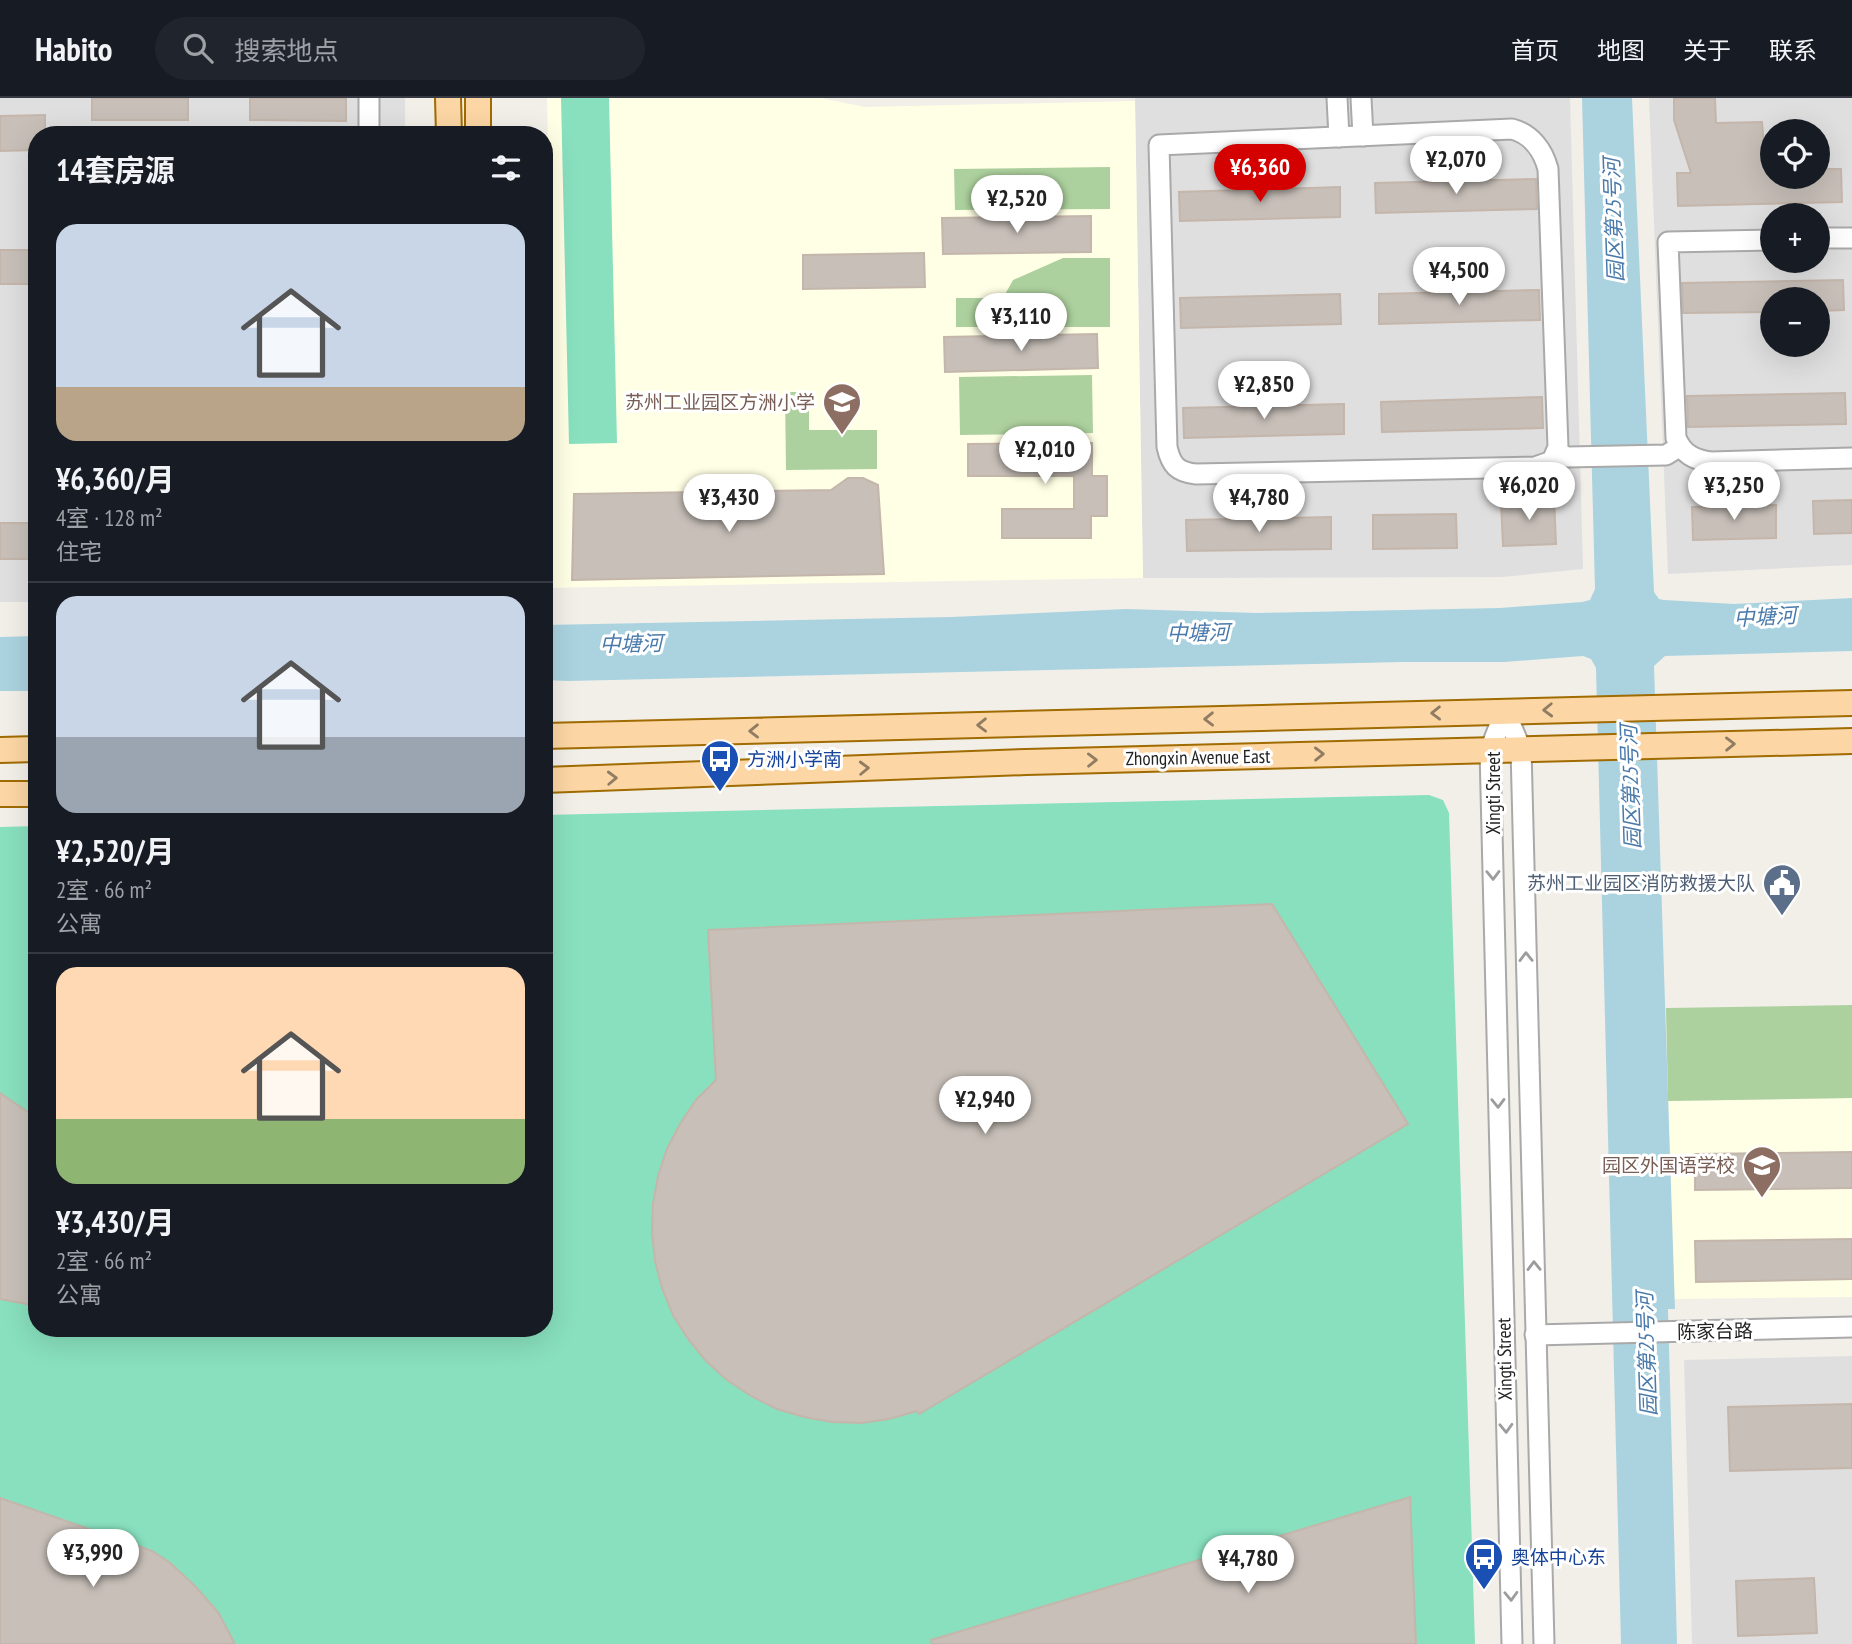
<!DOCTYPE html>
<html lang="zh">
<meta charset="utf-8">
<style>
:root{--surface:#171b24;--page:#20242c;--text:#f1f3f6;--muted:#9ea1a6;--line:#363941;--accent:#d40000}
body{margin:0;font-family:"PT Sans Narrow","Noto Sans SC",sans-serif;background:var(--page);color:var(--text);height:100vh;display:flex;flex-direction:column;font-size:26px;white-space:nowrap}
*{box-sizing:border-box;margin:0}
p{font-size:23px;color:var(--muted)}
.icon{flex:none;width:38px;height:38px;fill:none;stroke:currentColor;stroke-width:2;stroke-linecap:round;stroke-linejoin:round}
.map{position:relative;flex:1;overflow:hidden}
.side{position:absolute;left:28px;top:28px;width:525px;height:1211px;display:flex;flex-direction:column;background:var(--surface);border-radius:28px;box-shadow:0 7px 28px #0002}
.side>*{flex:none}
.controls{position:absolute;left:1760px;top:21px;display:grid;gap:14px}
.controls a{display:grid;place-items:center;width:70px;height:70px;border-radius:50%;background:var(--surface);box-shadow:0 7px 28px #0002;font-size:35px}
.price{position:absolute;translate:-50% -60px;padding:0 16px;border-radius:24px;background:#fff;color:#222;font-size:23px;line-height:46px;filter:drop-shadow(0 2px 4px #0008)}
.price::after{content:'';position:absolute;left:50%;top:42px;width:21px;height:16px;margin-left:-10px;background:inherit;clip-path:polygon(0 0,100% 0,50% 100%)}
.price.active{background:var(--accent);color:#fff}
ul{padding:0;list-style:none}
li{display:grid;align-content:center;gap:14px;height:371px;padding:0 28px}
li+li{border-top:2px solid var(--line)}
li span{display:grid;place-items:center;height:217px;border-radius:21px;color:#555}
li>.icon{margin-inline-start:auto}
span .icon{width:126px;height:126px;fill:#fffc;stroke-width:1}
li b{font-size:30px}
h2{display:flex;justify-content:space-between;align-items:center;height:84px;padding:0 28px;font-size:30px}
header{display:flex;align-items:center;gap:42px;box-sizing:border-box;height:98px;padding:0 35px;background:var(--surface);border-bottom:2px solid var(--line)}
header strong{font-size:33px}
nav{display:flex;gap:38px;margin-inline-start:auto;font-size:24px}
.search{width:490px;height:63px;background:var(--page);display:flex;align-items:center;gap:18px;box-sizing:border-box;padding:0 24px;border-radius:38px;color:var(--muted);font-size:26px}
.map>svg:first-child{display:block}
</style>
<header>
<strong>Habito</strong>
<div class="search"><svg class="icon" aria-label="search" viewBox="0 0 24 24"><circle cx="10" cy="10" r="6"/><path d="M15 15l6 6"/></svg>搜索地点</div>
<nav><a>首页</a><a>地图</a><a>关于</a><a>联系</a></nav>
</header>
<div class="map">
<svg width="1852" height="1546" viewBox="0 0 1852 1546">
<rect width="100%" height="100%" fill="#f2efe9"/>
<g fill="#e0dfdf" fill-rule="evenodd">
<path d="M0,0H405V37H37V504H0Z"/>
<path d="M1135,0H1570L1583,471L1502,479L1143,480Z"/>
<path d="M1649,0H1852V467L1668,476ZM1773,33H1818V79H1773ZM1773,117H1818V163H1773ZM1773,201H1818V247H1773Z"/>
<path d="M1852,1258V1546H1692L1684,1262Z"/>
</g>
<g fill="#ffffe5">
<path d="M547,0H821L865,9L1135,3L1143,480L544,490V195L551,189Z"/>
<path d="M1852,1000V1199L1674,1201L1668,1003Z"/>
</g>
<g fill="#add19e">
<path d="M1110,69V111L955,112L954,71Z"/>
<path d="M1063,160H1110V229H956V200H1003L1013,182Z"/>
<path d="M1092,277L1093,335L960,337L959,279Z"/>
<path d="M785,294H809V332H877V371L786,372Z"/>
<path d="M1852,907V1000L1668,1003L1666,910Z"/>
</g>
<g fill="#88e0be">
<path d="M561,0H609L617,345L569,346Z"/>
<path d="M1429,697L1443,702L1449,715L1475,1546H0V729L37,728V1230H544V717Z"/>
</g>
<g fill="#aad3df">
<path d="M1582,0H1632L1654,494L1659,501L1664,502L1734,506L1852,500V553L1665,558L1654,568L1675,1211H1668L1677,1546H1621L1596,570L1591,561L1583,558L1504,564H1403L568,583L544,582V527L952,519L1126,511L1257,515L1500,510L1582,504L1590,502L1595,491Z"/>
<path d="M37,538V593H0V539Z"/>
</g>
<g fill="#c7bfb8" stroke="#c4b6ab" stroke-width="2">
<rect x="92" y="0" width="96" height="22"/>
<path d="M250,0H346V23L250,22Z"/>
<path d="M1674,0H1715L1716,25L1762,24L1766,73H1773V79H1818V71H1841L1842,104L1678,108L1677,75H1691L1674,22Z"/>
<path d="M45,17V37H37V52L0,53V18Z"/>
<path d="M1536,81L1537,111L1376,115L1375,85Z"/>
<path d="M1340,89V119L1180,123L1179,94Z"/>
<path d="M1091,118V154L943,156L942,120Z"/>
<rect x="0" y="152" width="37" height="34"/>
<path d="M924,155L925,189L803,191V157Z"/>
<path d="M1843,182L1844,212L1818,213V201H1773V214L1683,215L1682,185Z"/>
<path d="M1539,192L1540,222L1379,226V196Z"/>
<path d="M1340,196L1341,226L1181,230L1180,200Z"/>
<path d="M1097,236L1098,270L945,274L944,239Z"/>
<path d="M1845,295L1846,326L1688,329L1687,298Z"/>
<path d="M1542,299L1543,330L1382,334L1381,304Z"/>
<path d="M1344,306V336L1184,340L1183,310Z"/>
<path d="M1092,345V378H1107V418H1091V440H1002V411H1074V378H968V346Z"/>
<path d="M848,380H863L878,387L884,476L572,482L574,396L831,392Z"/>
<path d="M1554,400L1556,446L1503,448L1501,403Z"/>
<path d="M1852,402V435L1814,436L1813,403Z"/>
<path d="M1776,407V440L1693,442L1692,409Z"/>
<path d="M1456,416L1457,450L1373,451V417Z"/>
<path d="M1331,419V451L1187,453L1186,422Z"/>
<rect x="0" y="425" width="37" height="36"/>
<path d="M1272,806L1408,1026L919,1316L917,1313L889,1321L861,1325L832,1324L804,1319L777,1311L751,1298L727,1282L706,1263L688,1241L673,1217L662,1190L655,1163L652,1134L653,1106L658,1078L667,1051L680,1026L696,1002L716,982L708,832Z"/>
<path d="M0,995L28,1014L37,1017V1208L0,1201Z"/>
<path d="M1852,1054V1090L1695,1092V1056Z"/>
<path d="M1852,1141V1181L1696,1184L1695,1143Z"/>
<path d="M1852,1306V1370L1730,1373L1728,1309Z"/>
<path d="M1410,1399L1416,1546H932L931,1542Z"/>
<path d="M0,1400L152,1453L169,1464L194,1487L218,1514L235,1546H0Z"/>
<path d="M1814,1480L1817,1535L1738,1538L1736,1483Z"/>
</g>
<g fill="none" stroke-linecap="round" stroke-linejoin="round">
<defs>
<g id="minor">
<path d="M369,0V37"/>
<path d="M1337,0L1339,39"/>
<path d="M1361,0L1363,38"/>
<path d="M1512,31C1531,36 1543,52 1548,71L1558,349L1552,363L1535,369L1196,376C1177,374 1171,367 1167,349L1159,47Z"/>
<path d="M1818,140H1852"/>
<path d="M1773,142L1668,144L1676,340C1683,356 1694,362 1711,364L1852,360"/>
<path d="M1557,356L1568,359L1666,357L1679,349"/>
<path d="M1505,613L1521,651L1544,1546"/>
<path d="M1505,613L1490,652L1512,1546"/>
<path d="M1535,1237L1852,1229"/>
</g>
<g id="major">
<path d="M448,0L449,37"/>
<path d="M478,0V37"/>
<path d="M544,638L1852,605"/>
<path d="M0,652L37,651"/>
<path d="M544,682L1026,664L1852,643"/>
<path d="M0,696H37"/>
</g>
</defs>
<use href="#minor" stroke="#a9a9a9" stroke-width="23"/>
<use href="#major" stroke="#a06b00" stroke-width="28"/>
<use href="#minor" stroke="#fff" stroke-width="19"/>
<use href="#major" stroke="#fcd6a4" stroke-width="24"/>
</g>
<defs><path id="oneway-chevron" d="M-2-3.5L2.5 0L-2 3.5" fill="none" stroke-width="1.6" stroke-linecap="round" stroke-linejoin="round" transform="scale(1.75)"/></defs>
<g stroke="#8f7c63">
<use href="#oneway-chevron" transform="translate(1548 612) rotate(178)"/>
<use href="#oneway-chevron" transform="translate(1436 615) rotate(179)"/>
<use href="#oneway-chevron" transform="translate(1209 621) rotate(179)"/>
<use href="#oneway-chevron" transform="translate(982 627) rotate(179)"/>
<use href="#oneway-chevron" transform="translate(754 633) rotate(179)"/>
<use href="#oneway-chevron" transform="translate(1730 646) rotate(-1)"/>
<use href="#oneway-chevron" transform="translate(1319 656) rotate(-1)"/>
<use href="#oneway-chevron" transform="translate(1092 662) rotate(-1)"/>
<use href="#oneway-chevron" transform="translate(864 670) rotate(-2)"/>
<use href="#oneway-chevron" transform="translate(612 680) rotate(-2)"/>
</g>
<g stroke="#9c9c9c">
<use href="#oneway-chevron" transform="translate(1493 777) rotate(89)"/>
<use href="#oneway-chevron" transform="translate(1526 859) rotate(-91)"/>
<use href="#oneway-chevron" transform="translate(1498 1005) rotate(89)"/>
<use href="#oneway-chevron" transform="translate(1534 1168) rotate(-91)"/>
<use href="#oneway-chevron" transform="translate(1506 1330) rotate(88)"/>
<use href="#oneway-chevron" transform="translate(1511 1498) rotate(88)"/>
</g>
<defs>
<symbol id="school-pin" viewBox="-11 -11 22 30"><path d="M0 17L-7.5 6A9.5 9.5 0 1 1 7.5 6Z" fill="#8d6e63" stroke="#fff"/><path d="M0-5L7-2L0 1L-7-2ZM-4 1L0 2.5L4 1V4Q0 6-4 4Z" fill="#fff"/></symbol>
<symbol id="bus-pin" viewBox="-11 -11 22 30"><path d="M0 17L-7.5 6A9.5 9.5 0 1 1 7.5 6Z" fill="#1a4fb4" stroke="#fff"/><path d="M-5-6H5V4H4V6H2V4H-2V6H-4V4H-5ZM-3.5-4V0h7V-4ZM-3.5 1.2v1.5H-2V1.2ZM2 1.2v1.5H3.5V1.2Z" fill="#fff"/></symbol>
<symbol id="civic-pin" viewBox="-11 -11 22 30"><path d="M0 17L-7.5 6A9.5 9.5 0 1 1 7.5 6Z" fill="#5c6f8a" stroke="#fff"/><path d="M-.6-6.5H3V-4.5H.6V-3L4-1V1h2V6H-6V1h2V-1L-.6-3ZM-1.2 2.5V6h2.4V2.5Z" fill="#fff"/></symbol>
</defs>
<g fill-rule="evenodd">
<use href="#school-pin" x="820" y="282" width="44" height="60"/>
<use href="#bus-pin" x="698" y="639" width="44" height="60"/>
<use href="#civic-pin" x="1760" y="763" width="44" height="60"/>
<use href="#school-pin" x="1740" y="1045" width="44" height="60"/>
<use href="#bus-pin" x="1462" y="1437" width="44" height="60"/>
</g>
<g text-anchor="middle" stroke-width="6" stroke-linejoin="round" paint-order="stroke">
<g font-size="19" fill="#785e54" stroke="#fff" text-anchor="end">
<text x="815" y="311">苏州工业园区方洲小学</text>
<text x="1735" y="1074">园区外国语学校</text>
</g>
<g font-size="19" fill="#222" stroke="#fff">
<text transform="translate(1198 659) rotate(-1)" y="7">Zhongxin Avenue East</text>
<text transform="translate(1493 695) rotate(-90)" y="7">Xingti Street</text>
<text transform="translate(1715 1233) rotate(-1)" y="7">陈家台路</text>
<text transform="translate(1504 1261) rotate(-91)" y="7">Xingti Street</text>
</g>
<g font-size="19" fill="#164399" stroke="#fff" text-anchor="start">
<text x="747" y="668">方洲小学南</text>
<text x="1511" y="1466">奥体中心东</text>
</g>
<g font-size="19" fill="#4e5e75" stroke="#fff" text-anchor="end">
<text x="1755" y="792">苏州工业园区消防救援大队</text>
</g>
<g font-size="21" font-style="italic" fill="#4a7aab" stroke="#fff">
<text transform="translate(1614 122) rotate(-92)" y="7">园区第25号河</text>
<text transform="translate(1765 519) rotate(-3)" y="7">中塘河</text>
<text transform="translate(1198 535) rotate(-1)" y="7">中塘河</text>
<text transform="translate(631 546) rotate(-1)" y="7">中塘河</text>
<text transform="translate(1631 689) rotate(-92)" y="7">园区第25号河</text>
<text transform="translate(1647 1256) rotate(-92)" y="7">园区第25号河</text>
</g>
</g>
</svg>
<div class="controls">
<a><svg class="icon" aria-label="locate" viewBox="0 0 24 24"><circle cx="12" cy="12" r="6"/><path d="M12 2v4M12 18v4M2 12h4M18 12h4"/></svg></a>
<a>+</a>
<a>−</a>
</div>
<b class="price" style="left:1456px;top:98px">¥2,070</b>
<b class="price active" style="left:1260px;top:106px">¥6,360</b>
<b class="price" style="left:1017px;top:137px">¥2,520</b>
<b class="price" style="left:1459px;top:209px">¥4,500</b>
<b class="price" style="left:1021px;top:255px">¥3,110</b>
<b class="price" style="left:1264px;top:323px">¥2,850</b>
<b class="price" style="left:1045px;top:388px">¥2,010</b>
<b class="price" style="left:1529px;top:424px">¥6,020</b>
<b class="price" style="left:1734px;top:424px">¥3,250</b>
<b class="price" style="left:729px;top:436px">¥3,430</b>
<b class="price" style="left:1259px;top:436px">¥4,780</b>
<b class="price" style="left:985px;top:1038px">¥2,940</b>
<b class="price" style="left:93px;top:1491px">¥3,990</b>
<b class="price" style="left:1248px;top:1497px">¥4,780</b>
<section class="side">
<h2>14套房源<svg class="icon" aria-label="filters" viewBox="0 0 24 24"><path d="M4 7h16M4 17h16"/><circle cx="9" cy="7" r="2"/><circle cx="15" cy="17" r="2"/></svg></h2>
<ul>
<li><span style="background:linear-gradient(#c9d6e8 75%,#b9a48a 0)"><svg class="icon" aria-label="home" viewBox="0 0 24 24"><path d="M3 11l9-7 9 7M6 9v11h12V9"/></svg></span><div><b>¥6,360/月</b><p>4室 · 128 m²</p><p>住宅</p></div></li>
<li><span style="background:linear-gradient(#c9d6e8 65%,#9aa5b1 0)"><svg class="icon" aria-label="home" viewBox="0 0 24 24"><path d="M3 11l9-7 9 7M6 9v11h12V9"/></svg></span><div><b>¥2,520/月</b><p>2室 · 66 m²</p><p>公寓</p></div></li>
<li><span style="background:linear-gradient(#ffd9b3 70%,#8fb573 0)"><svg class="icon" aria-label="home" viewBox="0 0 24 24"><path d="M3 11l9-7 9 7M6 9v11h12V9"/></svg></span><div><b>¥3,430/月</b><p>2室 · 66 m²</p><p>公寓</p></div></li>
</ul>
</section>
</div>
